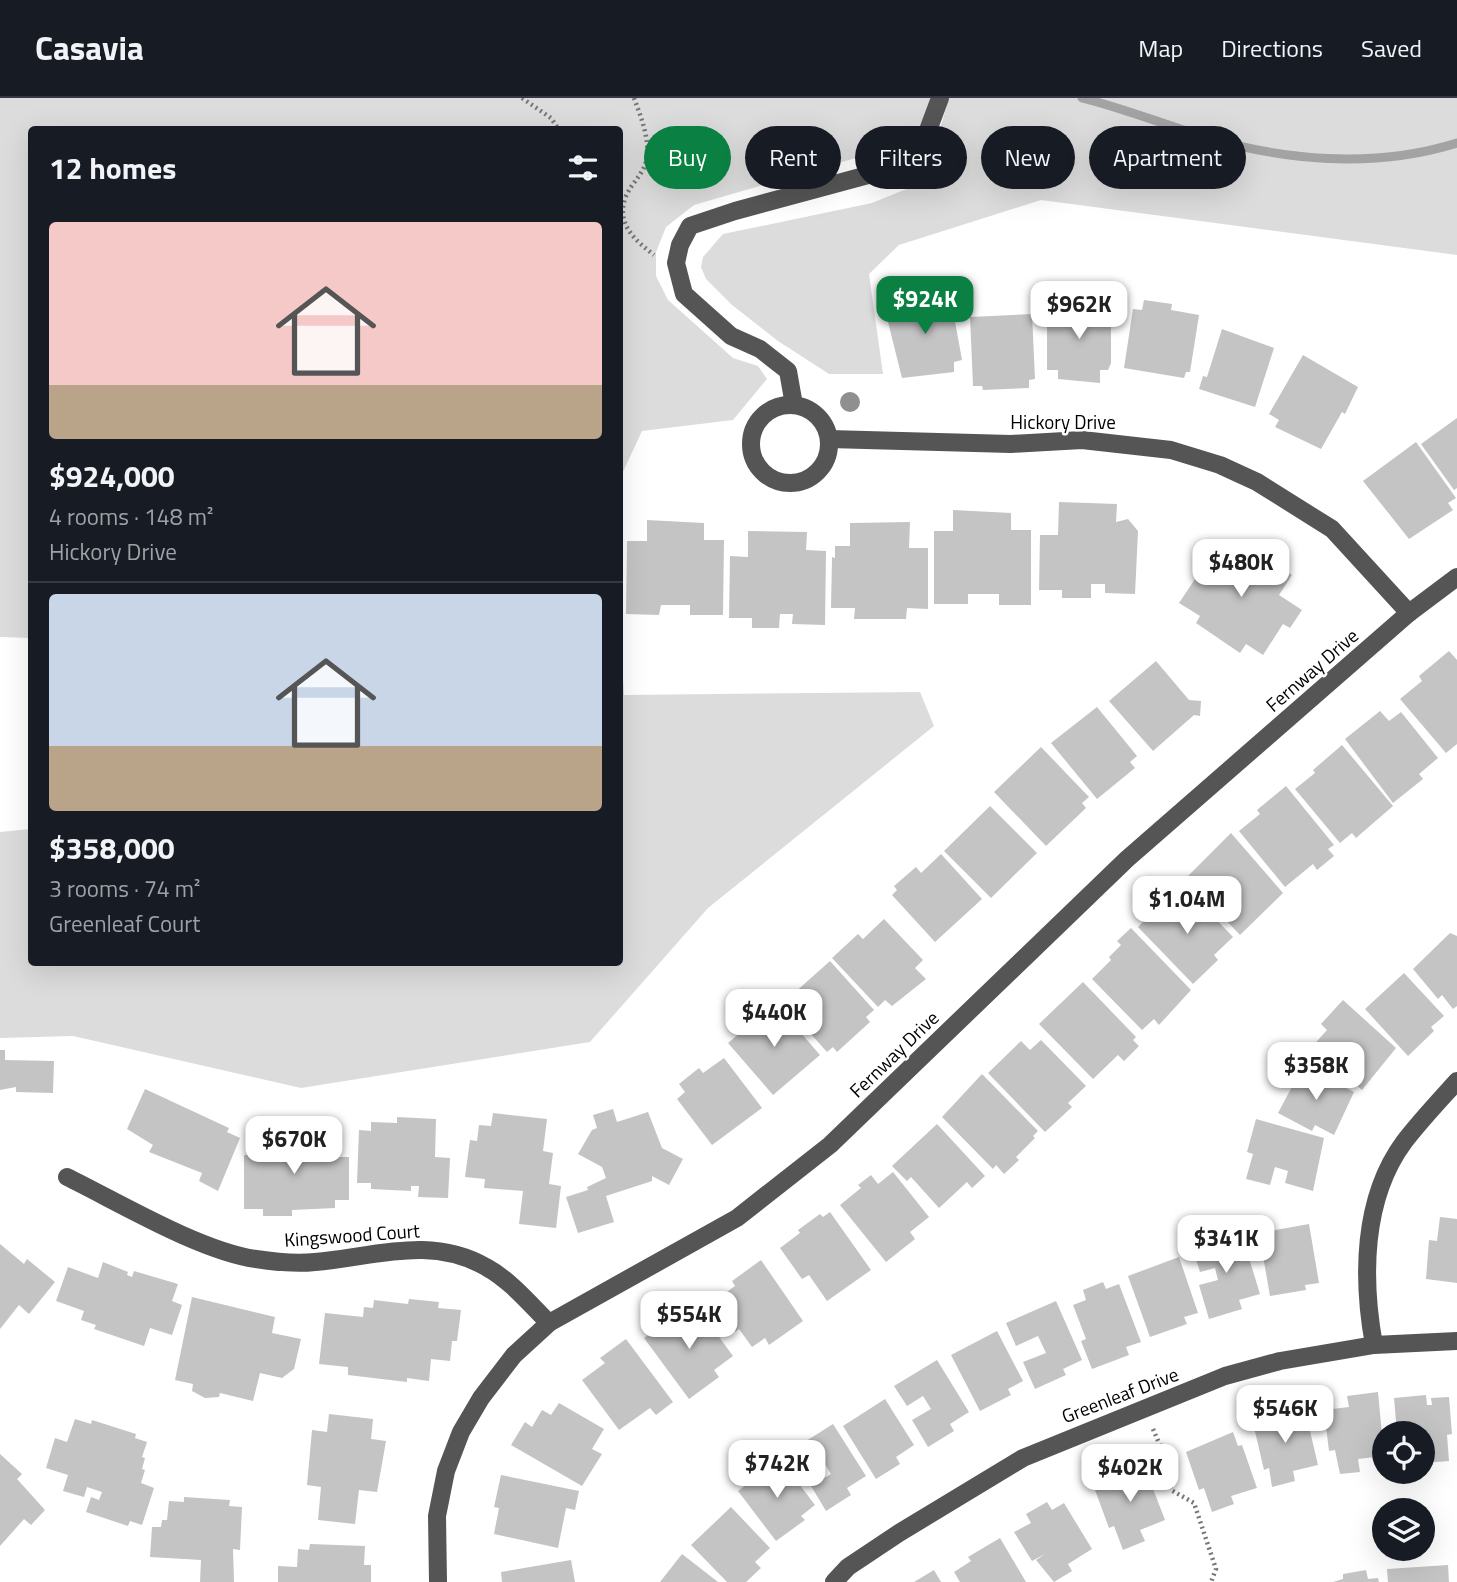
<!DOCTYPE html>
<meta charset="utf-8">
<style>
:root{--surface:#171b24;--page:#20242c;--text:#f1f3f6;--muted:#9ea1a6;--line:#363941;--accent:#0b8043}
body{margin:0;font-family:"Titillium Web",sans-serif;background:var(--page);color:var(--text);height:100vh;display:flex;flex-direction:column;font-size:26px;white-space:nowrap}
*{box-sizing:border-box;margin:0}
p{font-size:23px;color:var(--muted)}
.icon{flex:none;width:38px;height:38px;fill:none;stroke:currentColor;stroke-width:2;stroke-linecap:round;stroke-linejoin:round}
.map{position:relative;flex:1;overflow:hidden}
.side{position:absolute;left:28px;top:28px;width:595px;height:840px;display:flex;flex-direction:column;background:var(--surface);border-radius:7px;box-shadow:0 7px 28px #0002}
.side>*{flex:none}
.banner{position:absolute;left:644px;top:28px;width:665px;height:63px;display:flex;gap:14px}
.fabs{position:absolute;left:1372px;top:1323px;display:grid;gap:14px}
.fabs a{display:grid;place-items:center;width:63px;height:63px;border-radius:50%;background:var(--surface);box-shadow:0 7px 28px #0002;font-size:35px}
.price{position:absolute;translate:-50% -60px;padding:0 16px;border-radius:14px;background:#fff;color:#222;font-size:23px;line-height:46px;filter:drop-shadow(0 2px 4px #0008)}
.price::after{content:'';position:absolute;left:50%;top:42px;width:21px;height:16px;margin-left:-10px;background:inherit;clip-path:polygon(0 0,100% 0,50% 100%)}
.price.current{background:var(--accent);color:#fff}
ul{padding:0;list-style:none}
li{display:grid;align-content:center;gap:14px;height:371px;padding:0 21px}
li+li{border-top:2px solid var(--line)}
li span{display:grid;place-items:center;height:217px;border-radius:7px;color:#555}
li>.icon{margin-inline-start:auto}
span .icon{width:126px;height:126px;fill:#fffc;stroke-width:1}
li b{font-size:30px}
h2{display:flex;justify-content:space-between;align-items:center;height:84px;padding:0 21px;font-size:30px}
.pill{padding:0 24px;border-radius:32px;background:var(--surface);box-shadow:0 7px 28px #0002;font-size:24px;line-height:63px}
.pill.current{background:var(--accent);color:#fff}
header{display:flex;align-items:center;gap:42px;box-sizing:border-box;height:98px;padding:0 35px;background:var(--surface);border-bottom:2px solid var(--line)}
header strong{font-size:33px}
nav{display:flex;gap:38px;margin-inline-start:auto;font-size:24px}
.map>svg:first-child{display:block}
</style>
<header>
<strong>Casavia</strong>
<nav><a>Map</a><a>Directions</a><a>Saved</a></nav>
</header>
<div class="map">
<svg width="1457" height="1484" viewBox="0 0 1457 1484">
<rect width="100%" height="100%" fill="#fff"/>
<g fill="#dcdcdc">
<path d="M0,0H930V2L924,24L897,48L694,107L666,129L656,154V178L668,202L733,260L758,268L767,281L733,322L642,333L620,380V32H32L31,540L0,539Z"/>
<path d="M949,0H1457V157L1041,102L899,147L869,176L883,276H829L778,243L732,207L706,181L701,169L703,159L723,136L872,105L926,83L955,55L939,34Z"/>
<path d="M620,527L624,597L920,594L934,628L708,810L590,944L301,990L73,938L0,940V734L31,731L32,864H620Z"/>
</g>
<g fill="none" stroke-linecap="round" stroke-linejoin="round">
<path stroke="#a3a3a3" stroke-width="9" d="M1082,0C1122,10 1160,25 1199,37C1282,63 1374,71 1457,45"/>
</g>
<g fill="#c4c4c4">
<path d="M950,196L962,262L954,264V274L902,280L885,212L889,208Z"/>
<path d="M1056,202H1082V208H1111V265L1108,272H1100V285L1058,281V272H1047V213H1056Z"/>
<path d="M1144,202L1172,206L1171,212L1199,217L1190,274H1186L1184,280L1124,270L1133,211L1142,212Z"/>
<path d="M1032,216L1035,281L1029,282V290L983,292L982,288H973L970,219Z"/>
<path d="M1222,231L1274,250L1255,309L1199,291L1203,278L1207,279Z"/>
<path d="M1303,257L1358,289L1345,316L1342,314L1321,351L1275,329L1279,322L1269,316Z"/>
<path d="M1457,320V390L1454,392L1421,346Z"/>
<path d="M1416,344L1456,400L1448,405L1453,412L1409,441L1363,383Z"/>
<path d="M1059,404L1117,406L1116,424L1128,421L1138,433L1135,496L1105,495V486H1091V500H1062V492H1039L1040,437H1058Z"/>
<path d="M953,412L1011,415V432H1031V507H999V496H968V506H934V433H953Z"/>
<path d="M647,422L704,425V442H724L723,517H690V507H661L659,517L626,516L627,443H647Z"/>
<path d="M910,424L909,450H928V511L907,510L906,521H854L855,510H831L832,459L835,460V448H850V425Z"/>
<path d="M748,433L807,434L806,452L826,453L825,527L792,526L793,516H780L779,530H752V520H729L730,458L748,459Z"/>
<path d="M1242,445L1292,477L1279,497L1302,512L1290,530L1283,526L1263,557L1246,546L1240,555L1196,525L1200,518L1179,505L1215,451L1231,462Z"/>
<path d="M1449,553L1457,562V646L1446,655L1400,601L1422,583L1419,578Z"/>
<path d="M1156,563L1189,602L1201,603L1200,618L1194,617L1153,653L1109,603Z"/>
<path d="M1097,609L1137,658L1130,664L1135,670L1097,701L1051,645Z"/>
<path d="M1380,613L1389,623L1401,614L1438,660L1419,676L1423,681L1393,705L1345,641Z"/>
<path d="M1342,647L1393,708L1356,740L1352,735L1340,745L1295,691L1315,675L1313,672Z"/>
<path d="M1041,649L1089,699L1082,705L1086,710L1046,748L994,694Z"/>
<path d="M1286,688L1334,747L1328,751L1334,758L1317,772L1313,766L1285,789L1239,733L1260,716L1257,712Z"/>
<path d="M990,708L1037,755L991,800L944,753Z"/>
<path d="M1231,735L1283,795L1240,837L1186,780Z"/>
<path d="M941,756L982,801L935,844L892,797L897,792L894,788L916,769L921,775Z"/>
<path d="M1189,793L1233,839L1214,857L1218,862L1193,886L1138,829L1163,804L1170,811Z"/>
<path d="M884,821L923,862L915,870L926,881L892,908L885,902L878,909L832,860L858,836L863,841Z"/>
<path d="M1131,830L1191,892L1159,927L1154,921L1142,932L1092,881L1111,862L1109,859L1121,847L1117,843Z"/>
<path d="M1450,835L1457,838V908L1453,911L1442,897L1438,901L1413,871Z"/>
<path d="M830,863L874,912L866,919L870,924L837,954L833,949L827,954L783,905Z"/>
<path d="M1404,875L1444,918L1431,929L1434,933L1408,958L1365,911Z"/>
<path d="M1083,884L1136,939L1133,942L1139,948L1124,963L1118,957L1093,981L1039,926Z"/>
<path d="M1343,902L1396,950L1362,992L1341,973L1351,962L1342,954L1329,968L1310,951L1327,932L1321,926Z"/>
<path d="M775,905L820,957L773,997L728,945Z"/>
<path d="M1041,942L1086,988L1068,1005L1072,1009L1045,1034L988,975L1021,943L1030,952Z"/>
<path d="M0,952H5V962L54,963L53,995L16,994V989L0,992Z"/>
<path d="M724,960L762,1010L712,1047L677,1001L685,994L679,986L699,970L703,975Z"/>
<path d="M1303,968L1354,994L1334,1037L1315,1027L1312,1033L1278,1015Z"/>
<path d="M982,976L1038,1033L1033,1038L1035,1040L1016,1059L1019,1062L1004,1076L996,1067L993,1071L942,1019Z"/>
<path d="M145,991L229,1030L227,1034L240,1040L218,1093L199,1083L202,1075L149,1054L153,1047L127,1031Z"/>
<path d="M613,1011L617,1024L648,1014L662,1050L683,1061L669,1087L652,1078V1083L606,1098L614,1124L578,1135L566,1099L588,1092L587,1089L606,1080L602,1069L578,1056L592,1032L597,1030L593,1017Z"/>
<path d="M493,1015L547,1021L543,1053L553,1055L549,1086L561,1088L556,1130L519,1126L523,1093L484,1090L485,1081L465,1079L470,1042L477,1043L479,1027L491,1028Z"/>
<path d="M397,1019L436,1021L435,1059L450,1060L448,1100L418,1099L419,1088H411V1093L371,1091V1085H357L359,1032L371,1033V1024L397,1025Z"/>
<path d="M1256,1021L1324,1040L1313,1093L1285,1085L1288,1073L1275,1069L1270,1087L1246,1081L1253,1056L1247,1054Z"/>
<path d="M937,1026L985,1078L972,1090L967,1084L939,1110L911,1079L907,1083L892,1068Z"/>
<path d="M257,1038H324V1059H349V1102H335V1110L292,1112V1118H263V1111H244V1057H257Z"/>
<path d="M893,1074L929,1119L910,1134L915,1141L886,1164L840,1107L861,1090L858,1087L871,1077L878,1086Z"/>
<path d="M830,1114L871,1172L827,1203L809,1177L802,1181L780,1150L800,1135L798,1132L820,1116L823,1119Z"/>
<path d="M1440,1119L1457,1121V1185L1426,1181L1429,1142L1437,1143Z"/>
<path d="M1309,1126L1319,1185L1305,1187L1306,1192L1270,1198L1259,1135Z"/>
<path d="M1241,1134L1260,1196L1239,1202L1242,1211L1209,1221L1199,1187L1218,1182L1215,1170L1200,1174L1192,1149Z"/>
<path d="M0,1146L24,1166L27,1161L55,1184L29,1216L19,1207L0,1231Z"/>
<path d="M1179,1159L1198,1215L1184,1219L1187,1226L1150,1239L1128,1178Z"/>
<path d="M761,1162L803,1223L769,1247L765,1240L752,1249L739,1231L735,1234L714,1203L735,1188L732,1183Z"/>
<path d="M103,1164L128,1174L127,1177L132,1179L134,1173L178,1186L172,1203L182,1207L172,1237L150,1230L144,1248L94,1231L96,1227L81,1222L84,1213L56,1203L68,1169L98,1180Z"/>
<path d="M1103,1184L1106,1191L1119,1186L1141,1244L1126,1249L1129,1257L1092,1271L1081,1243L1086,1241L1073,1207L1086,1202L1083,1192Z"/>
<path d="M192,1199L275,1219L272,1235L301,1241L294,1271L282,1280L260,1275L253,1303L220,1295L219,1299L205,1300L192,1293L193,1286L175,1282Z"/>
<path d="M409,1201L439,1204L438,1210L461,1212L457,1243H452L450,1263L431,1261L429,1283L407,1280V1284L348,1277V1269L319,1266L325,1215L363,1219L364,1209L373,1210L374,1202L408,1206Z"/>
<path d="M1056,1203L1082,1262L1063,1271L1066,1277L1035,1291L1023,1264L1046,1255L1038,1238L1016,1248L1006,1225Z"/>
<path d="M680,1213L687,1223L700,1213L733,1258L714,1272L719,1279L689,1301L644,1240Z"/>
<path d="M997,1233L1023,1283L1008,1291L1011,1297L980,1313L951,1257Z"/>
<path d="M626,1241L673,1304L656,1317L650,1310L619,1332L582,1282L605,1265L600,1260Z"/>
<path d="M937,1262L969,1314L950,1326L954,1333L928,1349L912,1322L931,1311L923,1298L907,1308L894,1288Z"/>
<path d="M1378,1294L1384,1358L1358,1361L1360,1374L1340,1376L1335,1352L1329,1353L1324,1312L1349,1309L1347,1298Z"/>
<path d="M1426,1297L1427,1307H1432L1431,1300L1449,1299L1452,1336L1447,1337L1449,1363L1424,1365L1423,1335H1397L1394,1300Z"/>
<path d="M885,1301L914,1347L896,1359L900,1366L876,1381L843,1328Z"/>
<path d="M559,1305L604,1331L592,1351L602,1356L582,1388L511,1347L525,1324L532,1329L542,1312L551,1317Z"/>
<path d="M1291,1308L1293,1319L1306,1316L1318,1367L1293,1373L1295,1383L1272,1389L1269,1370L1264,1372L1253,1325L1273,1320L1271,1313Z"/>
<path d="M329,1316L373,1321L371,1341L386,1343L377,1394L359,1392L355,1426L318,1422L321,1389L307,1387L312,1332L327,1334Z"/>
<path d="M75,1321L91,1326L92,1322L136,1336L135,1340L147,1344L142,1359L145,1360L142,1371L145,1372L141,1385L154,1390L142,1427L130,1423L128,1428L86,1414L91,1399L99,1402L102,1394L87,1389L84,1399L63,1393L68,1377L46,1370L55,1340L67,1344Z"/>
<path d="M833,1326L866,1378L847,1390L851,1397L826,1413L811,1388L831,1376L821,1360L804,1370L792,1352Z"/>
<path d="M1233,1334L1238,1348L1242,1347L1257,1390L1231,1398L1234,1406L1212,1414L1204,1390L1199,1392L1186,1354Z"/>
<path d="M0,1356L22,1376L17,1381L45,1412L31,1427L24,1421L0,1448Z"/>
<path d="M780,1361L815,1407L801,1418L805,1422L776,1443L738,1393Z"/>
<path d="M1142,1362L1165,1422L1140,1432L1145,1443L1123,1452L1114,1428L1109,1430L1095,1392L1117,1383L1113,1373Z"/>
<path d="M501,1377L579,1393L575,1412L566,1410L558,1450L494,1436L499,1410L494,1409Z"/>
<path d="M184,1399L230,1402L229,1408L242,1409L240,1452L233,1451L234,1484H200L201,1462L150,1459L152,1429H161L162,1422H167L169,1403L184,1404Z"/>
<path d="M1047,1404L1052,1412L1064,1405L1092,1451L1068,1466L1072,1473L1054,1484L1036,1462L1045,1456L1032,1463L1014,1434L1031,1425L1026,1416Z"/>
<path d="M731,1409L770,1450L755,1464L761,1470L746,1484H727L691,1447Z"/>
<path d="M1000,1440L1026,1484H960L954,1474L971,1463L968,1459Z"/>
<path d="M310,1446L365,1448L364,1467H371V1484H278V1468L297,1469L298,1451L309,1452Z"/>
<path d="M682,1456L718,1484H660Z"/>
<path d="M571,1462L575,1484H502L501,1474Z"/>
<path d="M1448,1467L1449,1484H1388L1387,1471Z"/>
<path d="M934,1472L941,1484H914Z"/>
<path d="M1366,1472L1368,1481L1378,1480L1379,1484H1333L1343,1481V1476Z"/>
</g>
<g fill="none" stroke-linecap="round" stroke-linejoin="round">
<g stroke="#777" stroke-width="4.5" stroke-dasharray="2 3.5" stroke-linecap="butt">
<path d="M522,0L551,20L559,32"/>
<path d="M634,0C641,19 649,39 647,59C645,75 632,84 626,98C615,126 635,142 654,157"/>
<path d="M1153,1331L1167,1364L1171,1392L1194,1405L1216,1471L1211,1484"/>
</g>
<g stroke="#555" stroke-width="18">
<path d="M794,307L788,273L760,251L731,238L684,196L676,165L680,147L690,128L735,113L868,77L904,59L927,35L940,0"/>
<circle cx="790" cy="346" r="39"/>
<path d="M829,341L1011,346L1082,342L1171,352L1220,367L1257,384L1332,431L1409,515"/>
<path d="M67,1079C120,1105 200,1153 256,1161C275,1164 296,1166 315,1164C374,1159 430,1137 486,1169C510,1182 530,1206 549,1225"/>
<path d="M1374,1247C1362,1181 1362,1101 1404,1044C1420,1023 1439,1003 1457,983"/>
<path d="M438,1484L437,1418L446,1373L461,1334L481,1300L514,1257L549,1225L737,1120L830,1047L1127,761L1409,515L1457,479"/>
<path d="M834,1484L848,1469L899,1435L1023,1360L1225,1278L1280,1263L1374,1247L1457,1243"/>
</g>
</g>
<circle fill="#8f8f8f" cx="850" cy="304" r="10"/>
<g text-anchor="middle" stroke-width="5" stroke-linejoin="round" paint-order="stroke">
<g font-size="19" fill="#000" stroke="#fff">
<text x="1063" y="331">Hickory Drive</text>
<text transform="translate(1312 572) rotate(-41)" y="7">Fernway Drive</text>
<text transform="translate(894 956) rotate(-44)" y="7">Fernway Drive</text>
<text transform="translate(352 1137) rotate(-4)" y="7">Kingswood Court</text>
<text transform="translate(1120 1297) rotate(-21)" y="7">Greenleaf Drive</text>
</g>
</g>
</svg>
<div class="fabs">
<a><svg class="icon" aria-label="locate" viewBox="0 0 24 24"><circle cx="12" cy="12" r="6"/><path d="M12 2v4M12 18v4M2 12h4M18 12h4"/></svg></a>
<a><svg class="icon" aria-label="layers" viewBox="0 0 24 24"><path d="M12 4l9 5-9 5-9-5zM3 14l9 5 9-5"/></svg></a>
</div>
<b class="price current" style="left:925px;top:238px">$924K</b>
<b class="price" style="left:1079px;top:243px">$962K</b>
<b class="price" style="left:1241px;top:501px">$480K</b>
<b class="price" style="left:1187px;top:838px">$1.04M</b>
<b class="price" style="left:774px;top:951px">$440K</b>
<b class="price" style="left:1316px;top:1004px">$358K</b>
<b class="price" style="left:294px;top:1078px">$670K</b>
<b class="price" style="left:1226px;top:1177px">$341K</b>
<b class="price" style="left:689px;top:1253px">$554K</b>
<b class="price" style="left:1285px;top:1347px">$546K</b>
<b class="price" style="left:777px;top:1402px">$742K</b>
<b class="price" style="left:1130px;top:1406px">$402K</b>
<div class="banner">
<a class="pill current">Buy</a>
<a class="pill">Rent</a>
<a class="pill">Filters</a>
<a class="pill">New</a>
<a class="pill">Apartment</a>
</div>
<section class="side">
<h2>12 homes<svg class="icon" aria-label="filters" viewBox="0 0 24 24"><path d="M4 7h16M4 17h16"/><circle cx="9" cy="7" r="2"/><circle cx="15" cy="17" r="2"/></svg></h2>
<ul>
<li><span style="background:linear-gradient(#f6c9c9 75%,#b9a48a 0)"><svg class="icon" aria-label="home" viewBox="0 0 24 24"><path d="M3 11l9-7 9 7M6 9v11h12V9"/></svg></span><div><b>$924,000</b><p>4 rooms · 148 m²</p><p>Hickory Drive</p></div></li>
<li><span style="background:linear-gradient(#c9d6e8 70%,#b9a48a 0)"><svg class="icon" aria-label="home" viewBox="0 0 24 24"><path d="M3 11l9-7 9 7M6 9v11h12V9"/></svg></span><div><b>$358,000</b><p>3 rooms · 74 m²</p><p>Greenleaf Court</p></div></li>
</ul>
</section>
</div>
